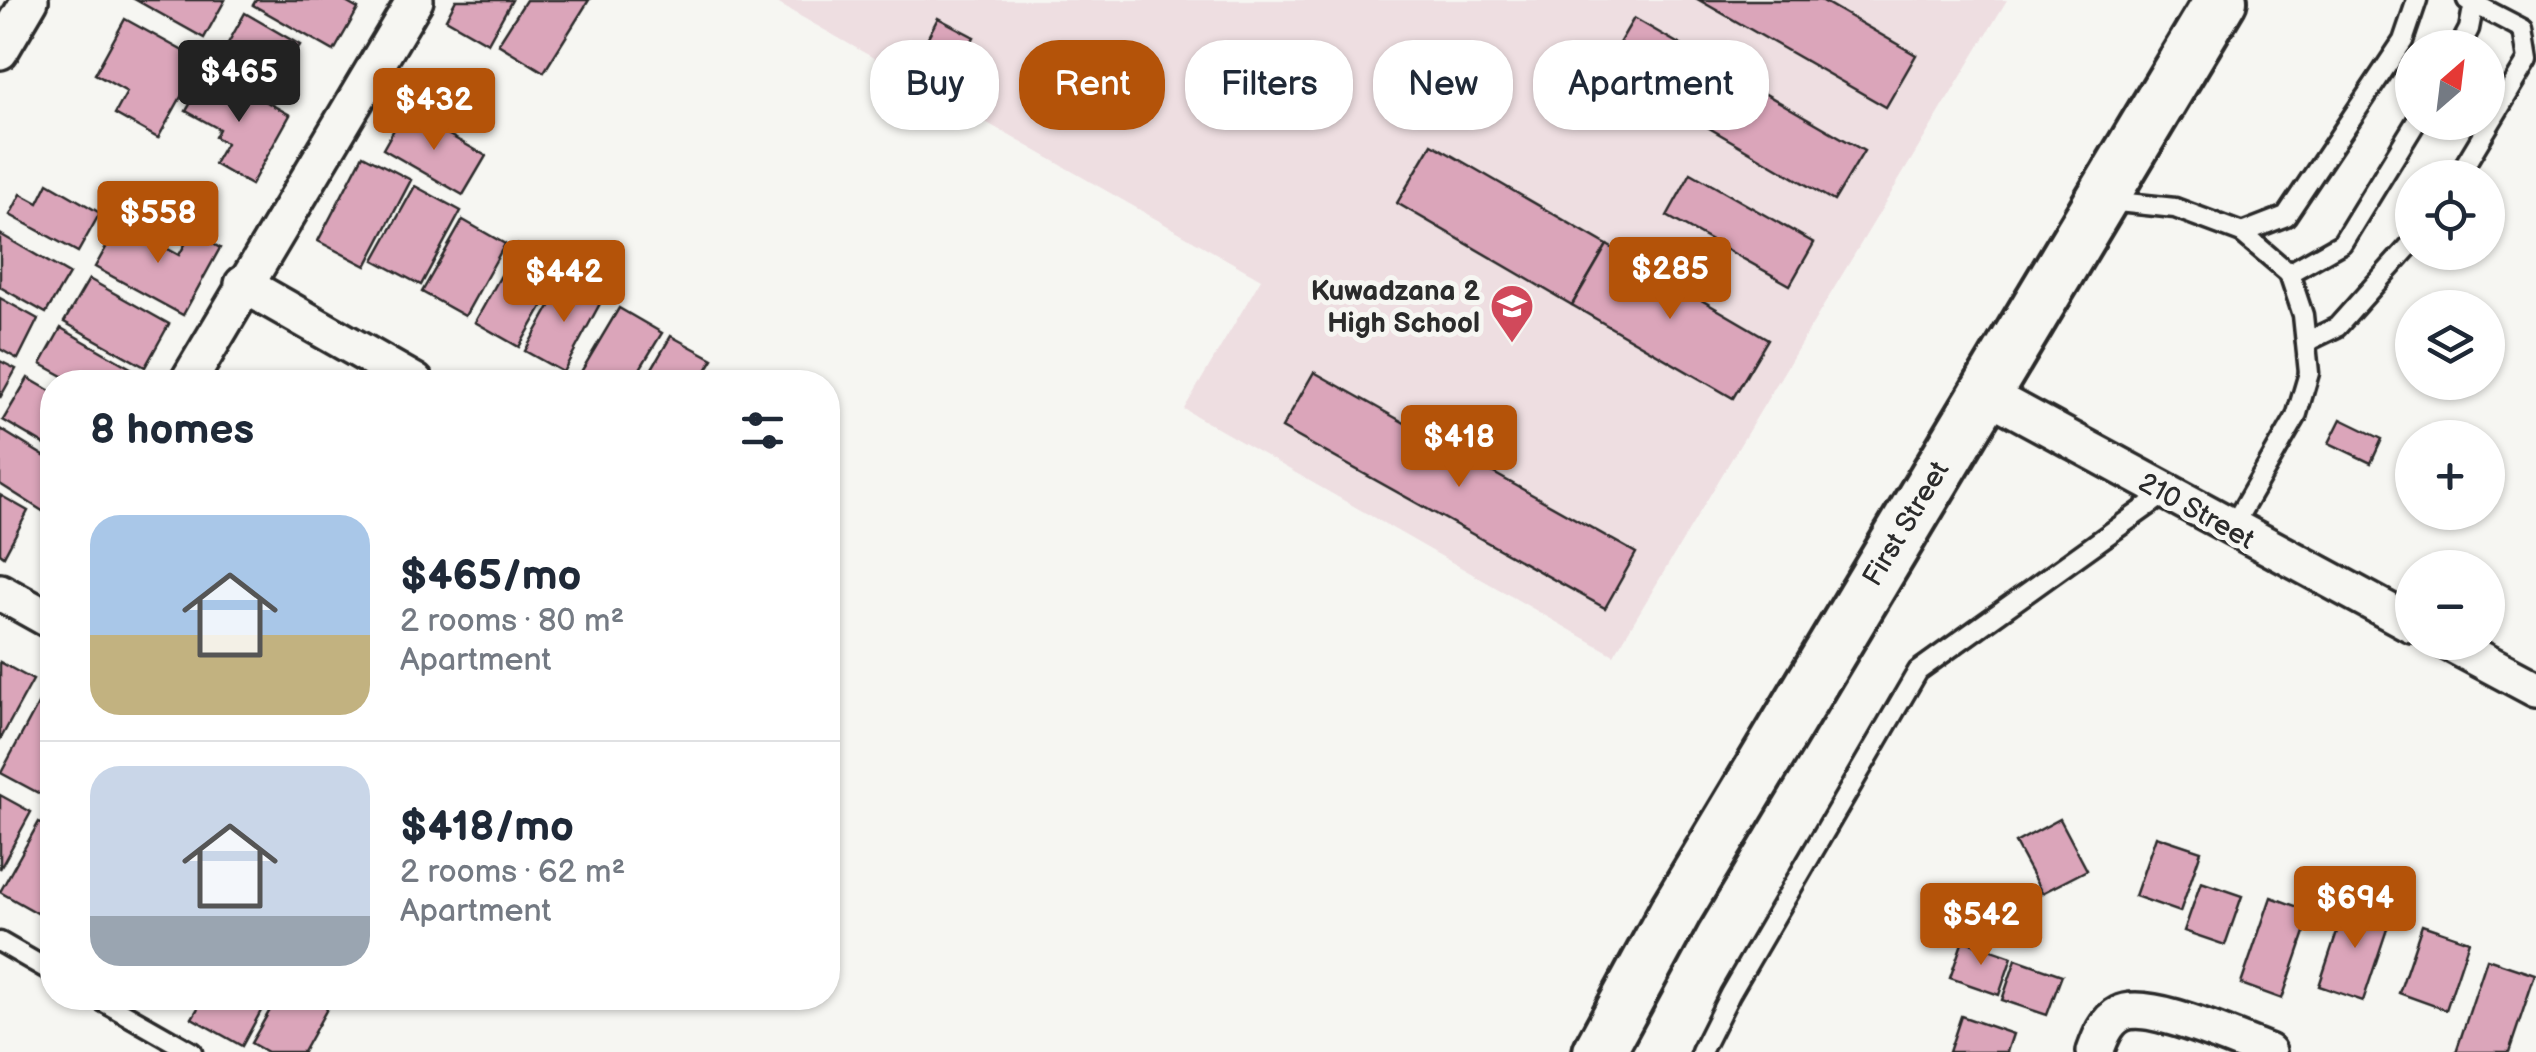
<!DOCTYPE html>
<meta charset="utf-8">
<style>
:root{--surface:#fff;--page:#f2f2f3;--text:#1f2937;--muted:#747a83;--line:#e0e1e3;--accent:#b45309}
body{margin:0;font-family:"Balsamiq Sans",sans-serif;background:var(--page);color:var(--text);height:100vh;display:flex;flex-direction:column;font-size:38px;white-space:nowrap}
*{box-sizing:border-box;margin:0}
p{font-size:32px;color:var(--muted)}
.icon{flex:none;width:55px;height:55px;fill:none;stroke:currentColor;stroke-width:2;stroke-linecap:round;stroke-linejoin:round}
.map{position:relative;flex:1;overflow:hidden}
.panel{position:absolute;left:40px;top:370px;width:800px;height:640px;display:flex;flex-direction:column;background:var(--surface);border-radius:40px;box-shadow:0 2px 8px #0004}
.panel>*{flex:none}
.banner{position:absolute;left:870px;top:40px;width:950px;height:90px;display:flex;gap:20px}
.needle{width:65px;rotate:28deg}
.tools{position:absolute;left:2395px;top:30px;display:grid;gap:20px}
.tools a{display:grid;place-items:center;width:110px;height:110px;border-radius:50%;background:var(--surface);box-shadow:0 2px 8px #0004;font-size:50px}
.price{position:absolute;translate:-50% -85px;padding:0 22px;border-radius:10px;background:var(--accent);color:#fff;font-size:32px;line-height:65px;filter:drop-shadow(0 2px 5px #0008)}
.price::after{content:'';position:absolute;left:50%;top:60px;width:30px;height:22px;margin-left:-15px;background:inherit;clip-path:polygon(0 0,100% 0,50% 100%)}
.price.active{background:#222;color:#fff}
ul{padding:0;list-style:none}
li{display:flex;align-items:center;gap:30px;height:250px;padding:0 50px}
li+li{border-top:2px solid var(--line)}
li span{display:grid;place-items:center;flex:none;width:280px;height:200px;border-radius:30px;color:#555}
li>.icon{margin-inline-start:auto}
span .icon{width:120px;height:120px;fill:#fffc;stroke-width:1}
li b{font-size:42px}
h2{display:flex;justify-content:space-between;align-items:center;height:120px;padding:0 50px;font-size:42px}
.chip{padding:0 35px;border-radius:40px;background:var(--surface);box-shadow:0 2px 8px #0004;font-size:35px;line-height:90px}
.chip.active{background:var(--accent);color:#fff}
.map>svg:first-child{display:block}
</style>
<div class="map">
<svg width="2536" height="1052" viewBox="0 0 2536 1052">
<rect width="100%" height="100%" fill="#f6f6f2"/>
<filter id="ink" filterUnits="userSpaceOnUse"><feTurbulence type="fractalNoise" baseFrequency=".01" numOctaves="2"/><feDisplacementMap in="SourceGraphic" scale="20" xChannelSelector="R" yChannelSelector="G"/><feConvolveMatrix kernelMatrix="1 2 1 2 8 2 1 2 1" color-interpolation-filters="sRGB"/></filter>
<g filter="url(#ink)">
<path fill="#eedee1" d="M772,0H2007L1614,655L1184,409L1261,279Z"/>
<g fill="#dba5ba" stroke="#2b2b2b" stroke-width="2.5">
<path d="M136,0H225L204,38Z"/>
<path d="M256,0H342L358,9L334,51L253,5Z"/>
<path d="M456,0H512L488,43L446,19Z"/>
<path d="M526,0H589L544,72L498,44Z"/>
<path d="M1699,0H1821L1916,55L1886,107Z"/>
<path d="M245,13L300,45L276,86L222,54Z"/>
<path d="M938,18L974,37L963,57L927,39Z"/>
<path d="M1634,18L1864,151L1834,201L1605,67Z"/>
<path d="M125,19L201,61L158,138L115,114L127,92L95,74Z"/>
<path d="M210,70L290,115L251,185L214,164L226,143L215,137L219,129L186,111Z"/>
<path d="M405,110L486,156L463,195L383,149Z"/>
<path d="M1432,144L1607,245L1572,305L1397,203Z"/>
<path d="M363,155L411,180L366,266L318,241Z"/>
<path d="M1691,173L1814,243L1790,285L1667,216Z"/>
<path d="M48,183L100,213L78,252L10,215L21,194L38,203Z"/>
<path d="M415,186L461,211L421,285L374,260Z"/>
<path d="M463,220L505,244L465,316L422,292Z"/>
<path d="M120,223L179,255L192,232L220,248L183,315L95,267Z"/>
<path d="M0,234L69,274L46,313L0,287Z"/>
<path d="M518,245L563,270L519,347L475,322Z"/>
<path d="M1607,245L1768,339L1733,398L1572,305Z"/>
<path d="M566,278L603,298L563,372L525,351Z"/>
<path d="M89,279L169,324L145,367L64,322Z"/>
<path d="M0,298L38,319L18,359L0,349Z"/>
<path d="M619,308L662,333L632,382H575Z"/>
<path d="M61,328L141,374L137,382H74L41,364Z"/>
<path d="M671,336L713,359L699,382H644Z"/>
<path d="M0,361L16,369L0,398Z"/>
<path d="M1314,372L1636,553L1605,608L1282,428Z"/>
<path d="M28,378L52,392V449L3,420Z"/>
<path d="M2341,419L2382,439L2371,463L2329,443Z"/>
<path d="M0,429L52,461V517L0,484Z"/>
<path d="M0,495L28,511L4,556L0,553Z"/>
<path d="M0,662L33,680L0,740Z"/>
<path d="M44,693L52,698V780L44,796L1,773Z"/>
<path d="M0,795L31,812L0,869Z"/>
<path d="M2060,819L2087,870L2042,893L2015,843Z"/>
<path d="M39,822L52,829V896L41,915L0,892Z"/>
<path d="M2156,836L2201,851L2180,912L2135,896Z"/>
<path d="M2201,882L2242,896L2225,945L2184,931Z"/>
<path d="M2271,897L2312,912L2282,999L2241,984Z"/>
<path d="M2347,901L2391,917L2363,1001L2319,986Z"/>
<path d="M2422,925L2469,941L2446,1010L2399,993Z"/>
<path d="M1963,940L2012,957L1999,995L1950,978Z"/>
<path d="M2016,959L2062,975L2047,1015L2002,1000Z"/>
<path d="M2487,959L2535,975L2509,1052H2456Z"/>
<path d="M204,998H268L242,1046L192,1018Z"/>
<path d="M277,998H333L303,1052H267L251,1043Z"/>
<path d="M1961,1016L2013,1034L2007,1052H1949Z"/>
</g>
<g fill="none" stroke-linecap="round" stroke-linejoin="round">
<defs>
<g id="lane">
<path d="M2459,48L2469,29L2474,3"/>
<path d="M2457,178L2528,60L2523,29L2467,0"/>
<path d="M2108,201L2175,208L2242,233L2286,216L2403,41L2417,0"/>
<path d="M2289,273L2342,243L2416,122"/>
<path d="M2306,342L2337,327L2412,243"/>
<path d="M2231,529L2296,417L2309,373L2303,315L2289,273L2242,233"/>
<path d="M0,942L52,972"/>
<path d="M97,998L192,1052"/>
<path d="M1701,1052L1730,994L1918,671L2166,493"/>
</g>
<g id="street">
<path d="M0,51L30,0"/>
<path d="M243,284L415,382"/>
<path d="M188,382L415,0"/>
<path d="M1983,392L2412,624"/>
<path d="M0,592L52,621"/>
<path d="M2448,642L2536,689"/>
<path d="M2095,1052C2100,1038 2106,1021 2120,1014C2147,999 2237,1041 2268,1052"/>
</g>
<path id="secondary" d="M1599,1052L1676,910L2221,0"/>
</defs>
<use href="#lane" stroke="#2b2b2b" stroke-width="25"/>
<use href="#street" stroke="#2b2b2b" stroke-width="42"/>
<use href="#secondary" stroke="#2b2b2b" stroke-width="58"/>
<use href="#lane" stroke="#f6f6f2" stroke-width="18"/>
<use href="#street" stroke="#f6f6f2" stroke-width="35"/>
<use href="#secondary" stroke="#f6f6f2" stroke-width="50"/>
</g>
</g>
<defs>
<symbol id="school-pin" viewBox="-11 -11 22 30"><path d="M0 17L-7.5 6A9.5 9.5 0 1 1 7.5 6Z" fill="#d1495b" stroke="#f6f6f2"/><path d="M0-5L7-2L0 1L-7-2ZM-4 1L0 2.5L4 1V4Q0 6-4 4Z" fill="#fff"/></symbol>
</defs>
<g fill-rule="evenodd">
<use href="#school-pin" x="1487" y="281" width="50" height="68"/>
</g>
<g text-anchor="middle" stroke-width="10" stroke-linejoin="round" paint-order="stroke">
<g font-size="28" font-weight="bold" fill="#2b2b2b" stroke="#f6f6f2" text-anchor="end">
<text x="1480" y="300">Kuwadzana 2<tspan x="1480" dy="32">High School</tspan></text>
</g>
<g font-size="28" fill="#2b2b2b" stroke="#f6f6f2">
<text transform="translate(2197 510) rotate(29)" y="10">210 Street</text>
<text transform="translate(1905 523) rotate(-59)" y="10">First Street</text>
</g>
</g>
</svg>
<div class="tools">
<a><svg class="needle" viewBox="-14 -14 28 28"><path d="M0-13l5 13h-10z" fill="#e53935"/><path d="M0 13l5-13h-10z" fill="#747a83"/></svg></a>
<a><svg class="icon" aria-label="locate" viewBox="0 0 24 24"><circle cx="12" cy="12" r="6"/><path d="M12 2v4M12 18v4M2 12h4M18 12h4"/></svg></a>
<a><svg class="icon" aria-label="layers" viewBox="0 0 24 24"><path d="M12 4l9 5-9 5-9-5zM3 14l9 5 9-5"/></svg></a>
<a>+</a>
<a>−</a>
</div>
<b class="price active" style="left:239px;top:125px">$465</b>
<b class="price" style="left:434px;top:153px">$432</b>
<b class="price" style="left:158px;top:266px">$558</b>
<b class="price" style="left:1670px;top:322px">$285</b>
<b class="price" style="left:564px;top:325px">$442</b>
<b class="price" style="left:1459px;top:490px">$418</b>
<b class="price" style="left:2355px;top:951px">$694</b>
<b class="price" style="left:1981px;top:968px">$542</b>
<div class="banner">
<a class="chip">Buy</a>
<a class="chip active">Rent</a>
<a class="chip">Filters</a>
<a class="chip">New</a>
<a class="chip">Apartment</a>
</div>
<section class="panel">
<h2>8 homes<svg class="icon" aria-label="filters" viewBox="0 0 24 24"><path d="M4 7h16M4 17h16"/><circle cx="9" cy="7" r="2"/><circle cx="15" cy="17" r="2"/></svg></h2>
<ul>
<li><span style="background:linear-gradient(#a9c7e8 60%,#c2b280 0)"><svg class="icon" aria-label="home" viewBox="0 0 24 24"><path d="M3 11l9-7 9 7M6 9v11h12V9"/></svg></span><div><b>$465/mo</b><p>2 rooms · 80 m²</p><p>Apartment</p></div></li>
<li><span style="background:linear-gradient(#c9d6e8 75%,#9aa5b1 0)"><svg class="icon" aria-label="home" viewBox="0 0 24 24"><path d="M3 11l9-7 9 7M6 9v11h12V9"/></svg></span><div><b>$418/mo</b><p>2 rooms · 62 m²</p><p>Apartment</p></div></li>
</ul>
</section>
</div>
